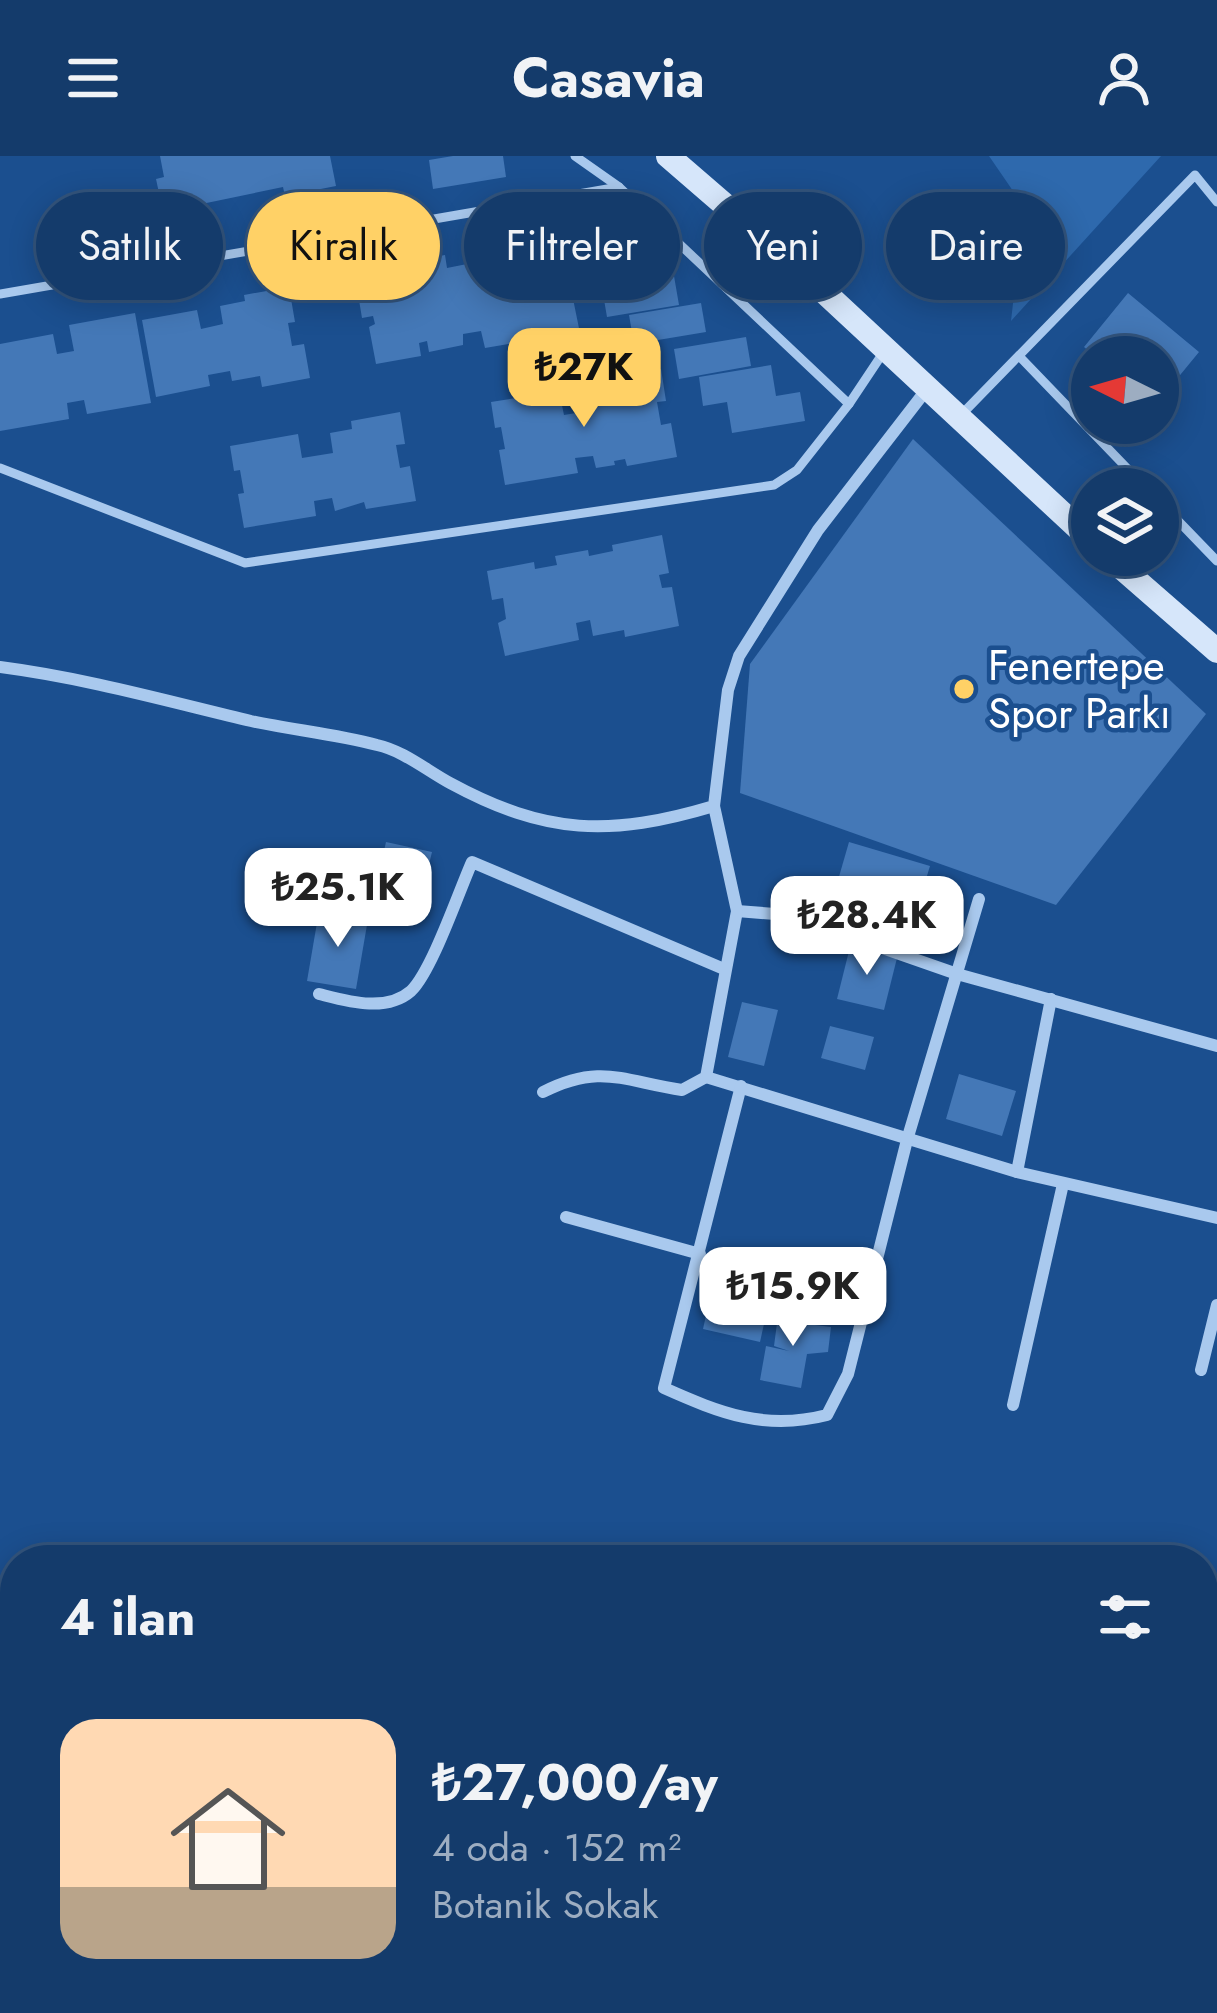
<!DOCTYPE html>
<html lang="tr">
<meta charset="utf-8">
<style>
:root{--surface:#143b6b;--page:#1d4271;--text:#f1f3f6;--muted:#9dadc1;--line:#33557e;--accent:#ffd166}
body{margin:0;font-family:Jost,sans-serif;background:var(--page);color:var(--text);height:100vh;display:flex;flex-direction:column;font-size:45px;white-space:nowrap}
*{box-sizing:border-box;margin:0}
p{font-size:39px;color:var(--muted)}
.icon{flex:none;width:66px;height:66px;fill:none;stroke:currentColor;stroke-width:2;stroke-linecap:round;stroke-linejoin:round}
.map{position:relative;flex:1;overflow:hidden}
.sheet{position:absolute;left:0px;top:1389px;width:1218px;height:468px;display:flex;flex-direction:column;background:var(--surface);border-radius:48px 48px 0 0;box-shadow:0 6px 30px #0003,0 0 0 3px var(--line)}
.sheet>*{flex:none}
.guide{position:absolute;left:36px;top:36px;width:1146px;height:108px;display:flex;gap:24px}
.needle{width:78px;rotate:275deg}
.tools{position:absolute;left:1071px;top:180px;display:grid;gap:24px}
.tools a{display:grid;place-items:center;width:108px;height:108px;border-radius:50%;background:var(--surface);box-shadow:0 6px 30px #0003,0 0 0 3px var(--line);font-size:60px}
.price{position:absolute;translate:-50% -102px;padding:0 27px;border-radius:24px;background:#fff;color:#222;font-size:39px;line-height:78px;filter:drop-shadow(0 3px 6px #0008)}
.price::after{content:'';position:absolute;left:50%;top:72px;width:36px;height:27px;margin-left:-18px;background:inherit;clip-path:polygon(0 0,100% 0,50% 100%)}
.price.selected{background:var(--accent);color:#111}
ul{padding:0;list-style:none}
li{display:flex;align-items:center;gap:36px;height:300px;padding:0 60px}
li+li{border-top:3px solid var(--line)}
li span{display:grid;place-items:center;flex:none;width:336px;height:240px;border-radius:36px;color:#555}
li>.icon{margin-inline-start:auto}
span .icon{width:144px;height:144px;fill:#fffc;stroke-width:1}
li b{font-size:51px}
h2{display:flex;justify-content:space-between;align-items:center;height:144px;padding:0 60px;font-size:51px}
.pill{padding:0 42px;border-radius:54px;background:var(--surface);box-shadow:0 6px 30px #0003,0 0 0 3px var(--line);font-size:42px;line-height:108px}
.pill.selected{background:var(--accent);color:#111}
header{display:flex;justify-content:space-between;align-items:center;height:156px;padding:0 60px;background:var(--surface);font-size:54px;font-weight:700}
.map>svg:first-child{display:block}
</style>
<header><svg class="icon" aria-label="menu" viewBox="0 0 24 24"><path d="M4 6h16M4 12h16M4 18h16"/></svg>Casavia<svg class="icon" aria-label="person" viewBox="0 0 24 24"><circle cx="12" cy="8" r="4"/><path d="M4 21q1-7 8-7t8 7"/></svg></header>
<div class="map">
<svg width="1217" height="1857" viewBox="0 0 1217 1857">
<rect width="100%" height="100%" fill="#1b4f8f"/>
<path fill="#2e69ad" d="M989,0H1161L1011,165L1024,51Z"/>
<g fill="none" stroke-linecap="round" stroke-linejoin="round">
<g stroke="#9cc4f0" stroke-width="9">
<path d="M0,1500L15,1501"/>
<path d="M1203,1677L1217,1679"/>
</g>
</g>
<g fill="#4478b7">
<path d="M160,0H330L336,30L285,40L283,31L163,56L156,23L164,21Z"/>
<path d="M453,0H503L506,21L433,33L429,4Z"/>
<path d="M560,76L570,130L559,135L571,133L581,182L515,195L514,187L485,192L481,175L463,178V189L429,196L427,185L419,187L421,200L376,208L369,171L375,168L373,160L362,162L354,114L445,99L447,112L467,108L464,93Z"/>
<path d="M645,93L649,123L674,120L679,149L607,161L602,132L625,128L602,130L598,100Z"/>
<path d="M289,131L295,166L288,167L292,190L304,188L310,222L262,231L260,220L232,225L230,215L208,219L210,230L156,241L142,164L197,154L201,173L223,168L220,150L245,145L244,139Z"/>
<path d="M1128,137L1199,196L1158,246V201H1096L1084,191Z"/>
<path d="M701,147L706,176L634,188L629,159Z"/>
<path d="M135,157L151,247L87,258L84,244L67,247L69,263L0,275V188L53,178L57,198L74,195L69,169Z"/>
<path d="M746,181L751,210L679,223L674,193Z"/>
<path d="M771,209L776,240L800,236L805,265L732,277L727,246L703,250L699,221Z"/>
<path d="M661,213L666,245L657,246L661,269L671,267L677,301L627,310L625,303L614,305L615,309L596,312L593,300L575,302L578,317L505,329L499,294L505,293L501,271L495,272L491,246L559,235L564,259L594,254L591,233L613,230L612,222Z"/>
<path d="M400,256L405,288L396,289L400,312L410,310L416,345L366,353L364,346L335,355L332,342L314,345L316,360L244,372L238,338L244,337L240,314L234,315L230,290L298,278L302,302L333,297L330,277L352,273L351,265Z"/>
<path d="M913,283L1206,558L1056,749L740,637L750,508Z"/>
<path d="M662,379L669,417L659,419L662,432L672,431L679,470L625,481L624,474L593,480L590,464L576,467L579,484L505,500L498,467L506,463L503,442L492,444L487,415L534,406L535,413L557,409L555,400L588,394L589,400L613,395L612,389Z"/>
<path d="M386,686L432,696L420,746L375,735Z"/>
<path d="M849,686L930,710L914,762L834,738Z"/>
<path d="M319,755L368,763L356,833L307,825Z"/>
<path d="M850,791L897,802L884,854L837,843Z"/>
<path d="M742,846L778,854L764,910L728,901Z"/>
<path d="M830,870L874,881L865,914L821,902Z"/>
<path d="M959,918L1016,935L1002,980L946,963Z"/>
<path d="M714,1123L771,1136L760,1186L703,1173Z"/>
<path d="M779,1152L795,1154L793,1162L810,1164L817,1155L815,1169L831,1171L828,1196L807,1198L801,1232L760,1224L766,1190L789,1195L774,1190Z"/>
</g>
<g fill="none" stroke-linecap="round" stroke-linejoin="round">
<g stroke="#a9c9ee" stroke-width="9">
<path d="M575,0L619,31L849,248L885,194"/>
<path d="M0,138L619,31"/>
<path d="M1019,200L1147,333"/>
<path d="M962,258L1195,19L1217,46"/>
<path d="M0,312L245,407L774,329L797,314L849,248"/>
<path d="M1158,344L1217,405"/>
</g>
<g stroke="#a9c9ee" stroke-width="12">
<path d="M0,511C85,522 167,545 251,565C293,574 335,578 377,589C404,595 426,614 450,627C546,679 610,681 714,650L728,534L739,500L818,374L927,233"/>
<path d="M737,755L788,759L957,818L1217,890"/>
<path d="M319,838C347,845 386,857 411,835C432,815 459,735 472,706L724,813"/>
<path d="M706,921L1017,1016L1217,1062"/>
<path d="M741,930L664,1232C720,1257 765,1275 827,1259L848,1218L907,984L979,743"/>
<path d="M543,936C600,907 623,925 682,934L706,921L737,755L714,650"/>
<path d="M1017,1016L1051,843"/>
<path d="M566,1061L700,1098"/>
<path d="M1201,1214L1217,1149"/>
<path d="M1013,1249L1063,1028"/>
</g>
<g stroke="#d6e6fa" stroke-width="24">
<path d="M668,0L807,120L1092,385"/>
<path d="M1107,399L1217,495"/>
</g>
</g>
<circle fill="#ffd166" stroke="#1b4f8f" stroke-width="4.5" cx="964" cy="533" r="12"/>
<g text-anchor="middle" stroke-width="9" stroke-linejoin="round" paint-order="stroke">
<g font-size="42" fill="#fff" stroke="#1b4f8f" text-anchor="start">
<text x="988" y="524">Fenertepe<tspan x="988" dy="48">Spor Parkı</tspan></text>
</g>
</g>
</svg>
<div class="tools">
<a><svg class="needle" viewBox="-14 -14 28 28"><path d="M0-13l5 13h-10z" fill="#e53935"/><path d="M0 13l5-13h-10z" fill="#9dadc1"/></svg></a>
<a><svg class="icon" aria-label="layers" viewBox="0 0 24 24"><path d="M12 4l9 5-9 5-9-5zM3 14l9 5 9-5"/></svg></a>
</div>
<b class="price selected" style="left:584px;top:274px">₺27K</b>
<b class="price" style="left:338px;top:794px">₺25.1K</b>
<b class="price" style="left:867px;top:822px">₺28.4K</b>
<b class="price" style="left:793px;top:1193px">₺15.9K</b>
<div class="guide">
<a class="pill">Satılık</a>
<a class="pill selected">Kiralık</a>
<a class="pill">Filtreler</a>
<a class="pill">Yeni</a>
<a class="pill">Daire</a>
</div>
<section class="sheet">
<h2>4 ilan<svg class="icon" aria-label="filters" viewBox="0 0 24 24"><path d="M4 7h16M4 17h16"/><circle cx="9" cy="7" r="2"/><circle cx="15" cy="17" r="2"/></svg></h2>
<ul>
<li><span style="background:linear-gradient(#ffd9b3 70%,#b9a48a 0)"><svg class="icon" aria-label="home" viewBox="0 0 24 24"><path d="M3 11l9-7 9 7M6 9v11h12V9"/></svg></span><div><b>₺27,000/ay</b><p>4 oda · 152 m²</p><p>Botanik Sokak</p></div></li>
</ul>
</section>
</div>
